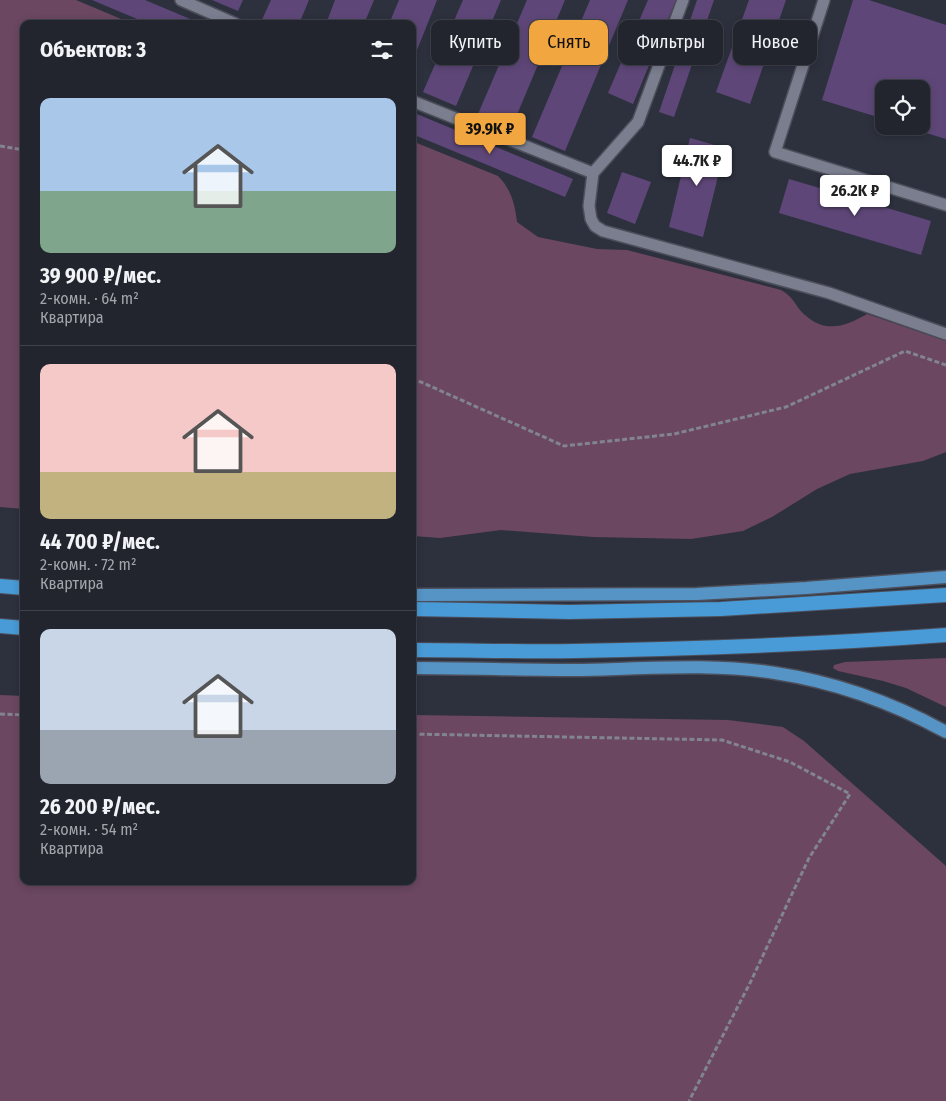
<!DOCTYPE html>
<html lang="ru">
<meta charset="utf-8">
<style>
:root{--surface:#22252e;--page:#2e313a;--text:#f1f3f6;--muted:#a2a5aa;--line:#3f424a;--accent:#f1a63f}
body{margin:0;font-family:"Fira Sans Condensed",sans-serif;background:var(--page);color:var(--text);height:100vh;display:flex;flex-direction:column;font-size:19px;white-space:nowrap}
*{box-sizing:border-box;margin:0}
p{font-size:16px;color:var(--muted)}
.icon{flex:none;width:28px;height:28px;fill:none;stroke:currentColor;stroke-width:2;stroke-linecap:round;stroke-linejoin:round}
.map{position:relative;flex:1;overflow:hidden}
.sheet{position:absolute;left:20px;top:20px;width:396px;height:865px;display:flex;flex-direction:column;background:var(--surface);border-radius:10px;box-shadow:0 2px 8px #0003,0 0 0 1px var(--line)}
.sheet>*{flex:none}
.top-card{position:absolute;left:431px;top:20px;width:439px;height:45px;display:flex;gap:10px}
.controls{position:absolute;left:875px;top:80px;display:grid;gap:10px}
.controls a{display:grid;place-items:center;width:55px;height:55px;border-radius:10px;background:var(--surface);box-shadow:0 2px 8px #0003,0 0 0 1px var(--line);font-size:25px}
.price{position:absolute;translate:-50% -42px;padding:0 11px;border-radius:5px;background:#fff;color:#222;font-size:16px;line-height:32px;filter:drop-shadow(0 1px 2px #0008)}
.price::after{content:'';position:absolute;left:50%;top:30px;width:15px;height:11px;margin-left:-8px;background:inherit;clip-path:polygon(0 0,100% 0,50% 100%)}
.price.selected{background:var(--accent);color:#111}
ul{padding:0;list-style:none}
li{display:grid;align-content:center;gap:10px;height:265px;padding:0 20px}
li+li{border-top:1px solid var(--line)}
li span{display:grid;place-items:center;height:155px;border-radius:10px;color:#555}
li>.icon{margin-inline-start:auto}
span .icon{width:90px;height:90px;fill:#fffc;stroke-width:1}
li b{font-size:21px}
h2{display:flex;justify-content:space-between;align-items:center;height:60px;padding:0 20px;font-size:21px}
.tag{padding:0 18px;border-radius:10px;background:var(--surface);box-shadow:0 2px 8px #0003,0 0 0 1px var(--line);font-size:18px;line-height:45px}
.tag.selected{background:var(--accent);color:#111}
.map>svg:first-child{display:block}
</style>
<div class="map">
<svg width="946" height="1101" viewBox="0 0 946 1101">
<rect width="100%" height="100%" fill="#2d313e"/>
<g fill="#6b4761">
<path d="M0,0H76L133,24H24V509L0,507Z"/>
<path d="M412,141L498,176C511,189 515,204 517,222L538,237L597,249L627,250L781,290C795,298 794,305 805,315C826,334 846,326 867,314L946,341V452L923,461L850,474L817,489L772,517L743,531L691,539L593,537L501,530L440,538L413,536Z"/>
<path d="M946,658V707L906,688L883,681L838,671L833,668L834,665L845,662Z"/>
<path d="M0,695L24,696V881H412L413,715L728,720L783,727L804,741L946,866V1101H0Z"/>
</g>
<g fill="#5e4778">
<path d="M92,0H145L202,24H149Z"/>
<path d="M212,0H243L238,11Z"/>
<path d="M271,0H309L299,24H265L261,22Z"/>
<path d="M335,0H374L364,24H326Z"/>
<path d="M399,0H437L413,60L412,24H389Z"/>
<path d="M463,0H501L456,106L423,92Z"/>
<path d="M527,0H565L511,129L478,114Z"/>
<path d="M590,0H628L565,151L532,137Z"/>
<path d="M648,0H676L633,104L608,93Z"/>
<path d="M697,0H714L674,117L659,112Z"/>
<path d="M749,0H786L750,104L716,92Z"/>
<path d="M853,0H869L946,25V139L906,127L921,126V89H884V119L822,100Z"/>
<path d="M412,112L573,179L565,197L412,134Z"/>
<path d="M690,138L725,148L703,237L669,227Z"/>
<path d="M622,172L651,182L635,224L607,213Z"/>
<path d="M789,179L931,221L921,255L779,213Z"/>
</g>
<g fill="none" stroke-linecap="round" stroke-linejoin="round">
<defs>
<g id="service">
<path d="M181,0L236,24"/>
<path d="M683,0L638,122L593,173L589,206L591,219L595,226L603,231L829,293L946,334"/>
<path d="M824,0L775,152L946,205"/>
<path d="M412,101L593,173"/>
</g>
<g id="primary">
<path d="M412,595L697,594L806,588L946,577"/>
<path d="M412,668C468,668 523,670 579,670C642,669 713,663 775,673C835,682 893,703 946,732"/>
</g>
<g id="trunk">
<path d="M0,586L24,588"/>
<path d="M412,609L570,612L721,609L946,595"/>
<path d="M0,626L24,628"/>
<path d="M412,650C467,650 521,652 575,651C699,649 823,644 946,635"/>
</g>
</defs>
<use href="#service" stroke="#4c4e5a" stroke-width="14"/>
<use href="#primary" stroke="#4c4e5a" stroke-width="15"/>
<use href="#trunk" stroke="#4c4e5a" stroke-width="16"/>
<g stroke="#828590" stroke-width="3" stroke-dasharray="5 2.5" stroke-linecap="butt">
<path d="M0,146L24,150"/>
<path d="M412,378L564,446L674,434L786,407L905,351L946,365"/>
<path d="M0,714L24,715"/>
<path d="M412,734L722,740L790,762L850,794L809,858L750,983L689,1101"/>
</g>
<use href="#service" stroke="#7a7e8e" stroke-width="11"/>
<use href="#primary" stroke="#5594c4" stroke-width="12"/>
<use href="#trunk" stroke="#489bd6" stroke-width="14"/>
</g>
</svg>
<div class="controls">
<a><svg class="icon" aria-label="locate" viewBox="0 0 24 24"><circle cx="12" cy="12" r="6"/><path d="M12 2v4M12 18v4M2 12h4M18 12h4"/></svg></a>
</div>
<b class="price selected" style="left:490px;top:155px">39.9K ₽</b>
<b class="price" style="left:697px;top:187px">44.7K ₽</b>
<b class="price" style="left:855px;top:217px">26.2K ₽</b>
<div class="top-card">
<a class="tag">Купить</a>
<a class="tag selected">Снять</a>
<a class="tag">Фильтры</a>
<a class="tag">Новое</a>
</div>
<section class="sheet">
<h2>Объектов: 3<svg class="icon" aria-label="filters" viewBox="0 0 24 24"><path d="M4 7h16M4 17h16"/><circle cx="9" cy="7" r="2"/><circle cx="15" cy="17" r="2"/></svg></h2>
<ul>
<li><span style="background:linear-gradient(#a9c7e8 60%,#7fa58c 0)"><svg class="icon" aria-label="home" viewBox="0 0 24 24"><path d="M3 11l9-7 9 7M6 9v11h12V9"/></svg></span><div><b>39 900 ₽/мес.</b><p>2-комн. · 64 m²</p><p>Квартира</p></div></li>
<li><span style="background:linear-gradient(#f6c9c9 70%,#c2b280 0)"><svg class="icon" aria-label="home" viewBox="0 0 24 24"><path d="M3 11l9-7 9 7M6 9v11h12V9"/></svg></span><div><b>44 700 ₽/мес.</b><p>2-комн. · 72 m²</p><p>Квартира</p></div></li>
<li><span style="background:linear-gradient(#c9d6e8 65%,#9aa5b1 0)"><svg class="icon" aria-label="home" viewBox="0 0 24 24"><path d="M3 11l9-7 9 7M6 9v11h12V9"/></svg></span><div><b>26 200 ₽/мес.</b><p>2-комн. · 54 m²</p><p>Квартира</p></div></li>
</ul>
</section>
</div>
